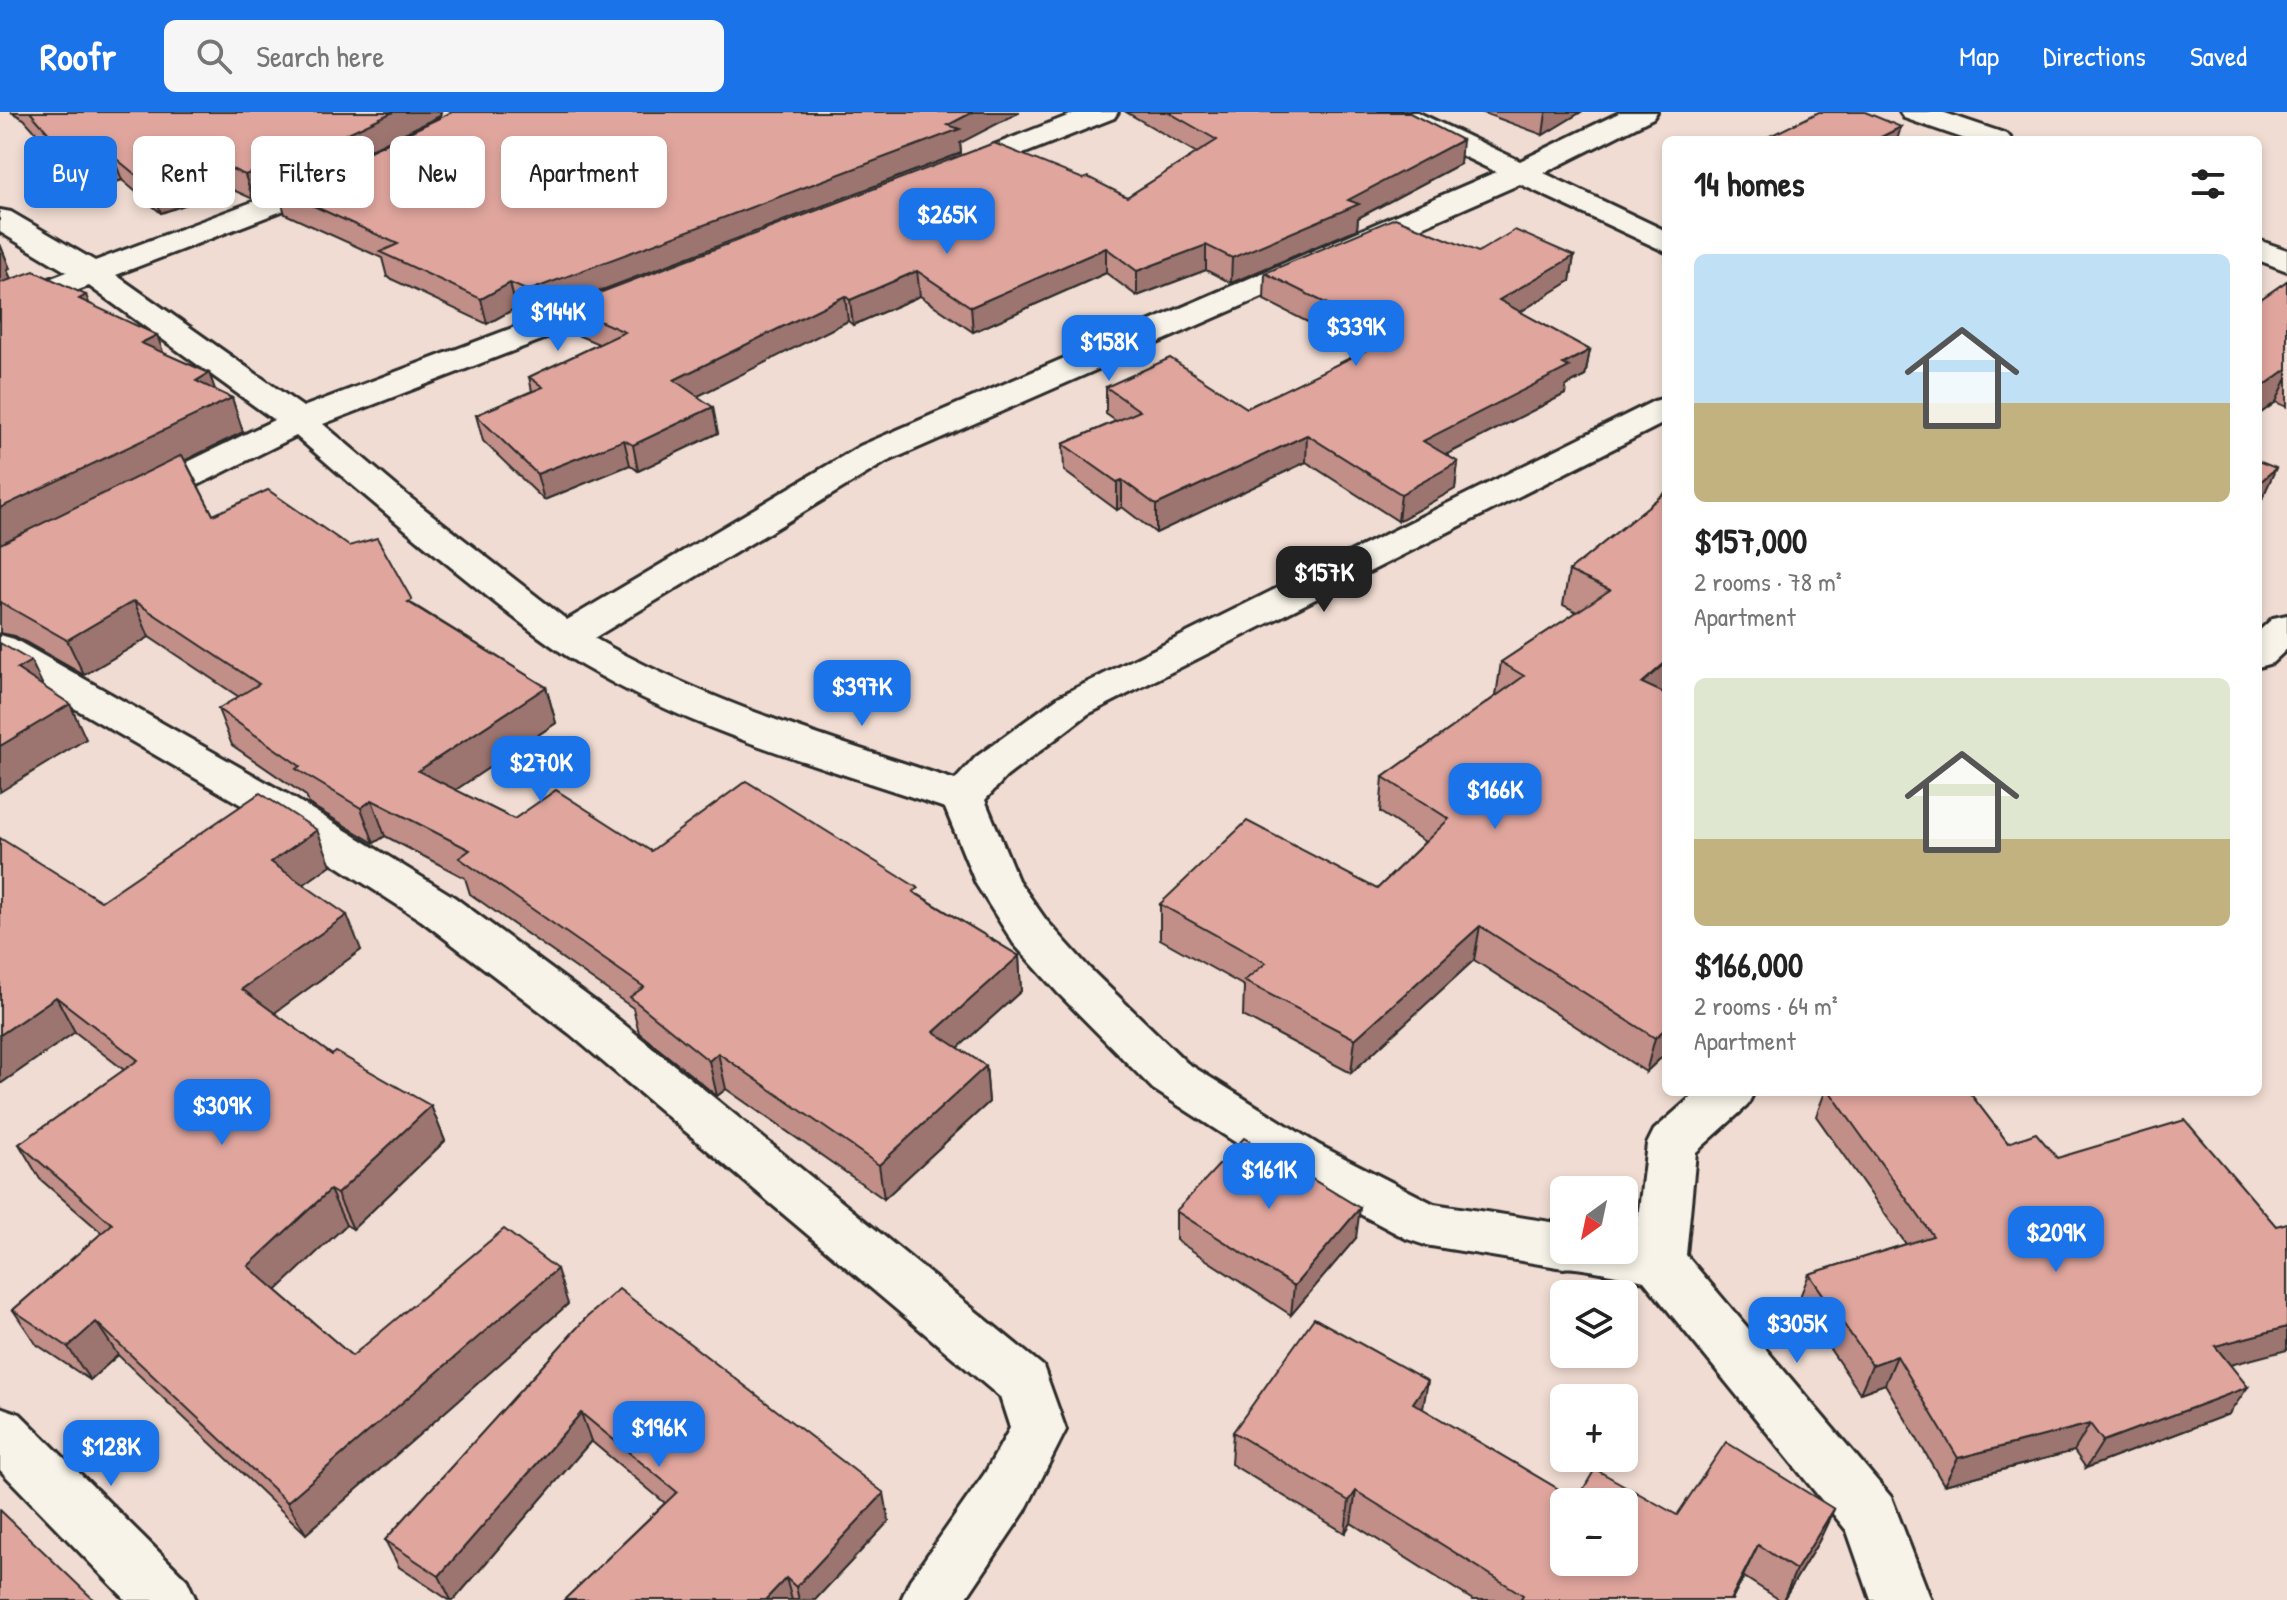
<!DOCTYPE html>
<meta charset="utf-8">
<style>
:root{--surface:#fff;--page:#f6f6f6;--text:#222;--muted:#767676;--accent:#1a73e8}
body{margin:0;font-family:"Patrick Hand",sans-serif;background:var(--page);color:var(--text);height:100vh;display:flex;flex-direction:column;font-size:30px;white-space:nowrap}
*{box-sizing:border-box;margin:0}
p{font-size:26px;color:var(--muted)}
.icon{flex:none;width:44px;height:44px;fill:none;stroke:currentColor;stroke-width:2;stroke-linecap:round;stroke-linejoin:round}
.map{position:relative;flex:1;overflow:hidden}
.drawer{position:absolute;left:1662px;top:24px;width:600px;height:960px;display:flex;flex-direction:column;background:var(--surface);border-radius:12px;box-shadow:0 4px 12px #0003}
.drawer>*{flex:none}
.banner{position:absolute;left:24px;top:24px;width:760px;height:72px;display:flex;gap:16px}
.needle{width:52px;rotate:213deg}
.buttons{position:absolute;left:1550px;top:1064px;display:grid;gap:16px}
.buttons a{display:grid;place-items:center;width:88px;height:88px;border-radius:12px;background:var(--surface);box-shadow:0 4px 12px #0003;font-size:40px}
.price{position:absolute;translate:-50% -68px;padding:0 18px;border-radius:16px;background:var(--accent);color:#fff;font-size:26px;line-height:52px;filter:drop-shadow(0 2px 4px #0008)}
.price::after{content:'';position:absolute;left:50%;top:48px;width:24px;height:18px;margin-left:-12px;background:inherit;clip-path:polygon(0 0,100% 0,50% 100%)}
.price.selected{background:#222;color:#fff}
ul{padding:0;list-style:none}
li{display:grid;align-content:center;gap:16px;height:424px;padding:0 32px}
li span{display:grid;place-items:center;height:248px;border-radius:12px;color:#555}
li>.icon{margin-inline-start:auto}
span .icon{width:144px;height:144px;fill:#fffc;stroke-width:1}
li b{font-size:34px}
h2{display:flex;justify-content:space-between;align-items:center;height:96px;padding:0 32px;font-size:34px}
.chip{padding:0 28px;border-radius:12px;background:var(--surface);box-shadow:0 4px 12px #0003;font-size:28px;line-height:72px}
.chip.selected{background:var(--accent);color:#fff}
header{display:flex;align-items:center;gap:48px;box-sizing:border-box;height:112px;padding:0 40px;background:var(--accent);color:#fff}
header strong{font-size:38px}
nav{display:flex;gap:44px;margin-inline-start:auto;font-size:28px}
.search{width:560px;height:72px;background:var(--page);display:flex;align-items:center;gap:20px;box-sizing:border-box;padding:0 28px;border-radius:12px;color:var(--muted);font-size:30px}
.map>svg:first-child{display:block}
</style>
<header>
<strong>Roofr</strong>
<div class="search"><svg class="icon" aria-label="search" viewBox="0 0 24 24"><circle cx="10" cy="10" r="6"/><path d="M15 15l6 6"/></svg>Search here</div>
<nav><a>Map</a><a>Directions</a><a>Saved</a></nav>
</header>
<div class="map">
<svg width="2287" height="1488" viewBox="0 0 2287 1488">
<rect width="100%" height="100%" fill="#f0dcd2"/>
<filter id="ink" filterUnits="userSpaceOnUse"><feTurbulence type="fractalNoise" baseFrequency=".0125" numOctaves="2"/><feDisplacementMap in="SourceGraphic" scale="16" xChannelSelector="R" yChannelSelector="G"/><feConvolveMatrix kernelMatrix="1 2 1 2 8 2 1 2 1" color-interpolation-filters="sRGB"/></filter>
<g filter="url(#ink)">
<g fill="none" stroke-linecap="round" stroke-linejoin="round">
<defs>
<g id="minor">
<path d="M1078,0H1118L1114,6L965,65L954,68L943,65L939,59L943,53Z"/>
<path d="M1380,0H1417L1520,49L1621,0H1657L1653,6L1544,61L1666,119V140L1520,72L886,350L594,526C707,591 832,627 955,668L976,645L1060,584L1654,289L1666,286V310L1088,602L1006,665L985,688L1018,768L1046,808L1090,857L1187,951L1319,1033L1434,1092L1564,1112V1138H1624V1122L1636,1123L1647,1032L1654,1018L1697,980H1754L1747,994L1696,1040L1686,1143L1891,1385L1931,1488H1871L1847,1419L1644,1169C1630,1166 1572,1153 1564,1156L1425,1133L1407,1127L1283,1061L1153,977L1058,881L1014,832L976,772L945,696C828,656 704,623 595,561C550,536 512,504 472,472C412,424 354,375 296,324L152,396L139,399L126,396L121,388L126,380L274,308L89,174L0,207V186L67,160L0,120V98L11,100L95,149L338,58L349,61L353,67L349,73L116,163L303,295L613,178L624,175L635,178L640,185L635,192L323,312L408,384L567,508L860,334L1496,60L1384,6Z"/>
<path d="M1900,0H1942L2007,22L2012,28H1968L1904,6Z"/>
<path d="M2258,128L2287,138V159L2258,148Z"/>
<path d="M2287,503V537L2272,551L2258,555V520L2273,506Z"/>
<path d="M0,523L14,527L287,682L454,785L604,896L1043,1254L1066,1318L1025,1399L965,1488H901L910,1468L985,1361L1010,1316L1000,1285L570,922L422,809L257,702L0,553Z"/>
<path d="M0,1295L20,1302L187,1468L196,1488H126L0,1358Z"/>
</g>
</defs>
<use href="#minor" stroke="#2b2b2b" stroke-width="6"/>
<use href="#minor" fill="#f7f3e8" fill-rule="evenodd"/>
</g>
<g fill="#c18f88" stroke="#2b2b2b" stroke-width="2">
<path d="M11,0H441L440,4L321,61L960,31L961,41L534,204L516,196L487,212L387,165L382,146L285,102L278,78L291,72L253,87L231,77L161,101L122,68L88,79L24,7Z"/>
<path d="M1126,0H1408L1460,52L1358,106L1357,117L1231,171L1206,158L1137,184L1106,161L973,220L920,184L853,213L848,209L698,284L718,321L638,359L630,353L544,388L483,329L476,303L532,279L529,265L599,232L570,220L565,194L1127,85L1197,41Z"/>
<path d="M1481,0H1581L1543,23Z"/>
<path d="M0,132L10,157L7,158L11,167L90,192L163,241L209,261L215,278L232,286L243,320L185,348L213,403L414,493L546,575L556,611L455,678L514,707L651,739L919,783L1019,844L1021,879L958,936L986,954L989,990L884,1087L726,977L717,984L639,921L633,896L470,782L465,766L385,724L374,731L309,692L306,684L232,633L218,597L239,585L149,525L84,563L15,524L0,521Z"/>
<path d="M1478,140L1574,144L1570,169L1520,200L1590,238L1585,264L1566,274L1565,282L1446,343L1458,350L1455,377L1398,409L1306,350L1156,421L1122,395L1117,398L1064,359L1063,332L1116,309L1106,302V275L1247,296L1365,239L1264,188L1265,161Z"/>
<path d="M2287,169V295L2276,290L2258,303V189Z"/>
<path d="M1666,380L1662,580L1666,941L1646,960L1474,848L1351,961L1243,904L1244,874L1160,827V792L1377,777L1425,730L1380,700L1383,665L1496,584L1501,550L1577,500L1563,493L1569,459Z"/>
<path d="M331,753L304,772L361,838L274,901L332,943L431,994L445,1029L353,1117L346,1113L276,1178L352,1244L568,1192L306,1422L118,1243L90,1268L36,1232L13,1198L102,1121L40,1067L19,1032L124,958L75,920L0,972L101,789Z"/>
<path d="M1825,980H1969L2008,1031L2230,1253L2229,1302L2086,1356L2074,1339L1944,1373L1885,1272L1860,1281L1798,1190L1809,1162L1906,1132L1816,1004Z"/>
<path d="M1176,1099L1356,1126L1291,1203L1176,1128Z"/>
<path d="M586,1206L889,1409L815,1488H564L665,1391L591,1329L454,1488H449L399,1455L385,1428Z"/>
<path d="M1423,1297L1577,1388L1677,1403L1834,1397L1819,1429L1783,1488H1780L1744,1465L1732,1488H1473L1351,1411L1345,1421L1231,1352L1233,1320Z"/>
</g>
<g fill="#9d746f" stroke="#2b2b2b" stroke-width="2">
<path d="M393,0H441L440,4L321,61L253,87L245,63Z"/>
<path d="M973,0H1020L960,31L961,41L534,204L528,179L948,13Z"/>
<path d="M1548,0H1581L1543,23L1546,1Z"/>
<path d="M1901,15L1897,28H1875Z"/>
<path d="M1462,28L1460,52L1358,106L1357,117L1231,171L1232,146Z"/>
<path d="M113,44L122,68L88,79L78,55Z"/>
<path d="M223,53L231,77L161,101L153,77Z"/>
<path d="M0,132L10,157L7,158L15,177L0,183Z"/>
<path d="M1206,133V158L1137,184V159Z"/>
<path d="M1106,136V161L973,220L971,195Z"/>
<path d="M1574,144L1570,169L1496,215L1499,188Z"/>
<path d="M917,159L920,184L853,213L850,188Z"/>
<path d="M510,171L516,196L487,212L481,187Z"/>
<path d="M86,183L99,216L79,187Z"/>
<path d="M845,184L848,209L678,294L674,268Z"/>
<path d="M157,223L169,256L141,231Z"/>
<path d="M1590,238L1585,264L1566,274L1565,282L1420,356L1423,329Z"/>
<path d="M2287,257V266L2276,290L2258,303V278Z"/>
<path d="M209,261L220,291L232,286L243,320L0,439V396Z"/>
<path d="M713,295L718,321L638,359L633,333Z"/>
<path d="M1307,323L1306,350L1156,421V393Z"/>
<path d="M624,328L630,353L544,388L537,362Z"/>
<path d="M1458,350L1455,377L1398,409L1401,382Z"/>
<path d="M2276,356L2259,394L2258,395V372Z"/>
<path d="M1122,368V395L1117,398V370Z"/>
<path d="M134,489L149,525L84,563L67,528Z"/>
<path d="M31,549L48,584L17,557Z"/>
<path d="M1666,550V577L1634,605L1642,571Z"/>
<path d="M546,575L556,611L430,695L418,659Z"/>
<path d="M70,592L86,627L0,680V634Z"/>
<path d="M372,688L385,724L374,731L361,696Z"/>
<path d="M317,718L331,753L286,785L271,750Z"/>
<path d="M347,803L361,838L258,913L242,877Z"/>
<path d="M1480,814L1474,848L1351,961L1355,927Z"/>
<path d="M1019,844L1021,879L937,955L934,920Z"/>
<path d="M56,885L75,920L0,972V923Z"/>
<path d="M1666,916V941L1646,960L1655,926Z"/>
<path d="M718,941L726,977L717,984L709,949Z"/>
<path d="M986,954L989,990L884,1087L879,1053Z"/>
<path d="M431,994L445,1029L353,1117L337,1082Z"/>
<path d="M330,1078L346,1113L266,1188L248,1154Z"/>
<path d="M1360,1096L1356,1126L1291,1203L1294,1174Z"/>
<path d="M557,1157L568,1192L306,1422L287,1390Z"/>
<path d="M96,1210L118,1243L90,1268L68,1235Z"/>
<path d="M2287,1215V1238L2196,1262L2215,1234Z"/>
<path d="M1897,1244L1885,1272L1860,1281L1872,1253Z"/>
<path d="M1428,1269L1422,1302L1413,1291Z"/>
<path d="M2248,1275L2229,1302L2086,1356L2103,1329Z"/>
<path d="M581,1301L591,1329L454,1488H451L439,1464Z"/>
<path d="M2090,1312L2074,1339L1944,1373L1958,1346Z"/>
<path d="M1356,1379L1351,1411L1345,1421L1349,1389Z"/>
<path d="M884,1381L889,1409L815,1488H799L796,1475Z"/>
<path d="M1834,1397L1819,1429L1783,1488L1796,1458Z"/>
<path d="M1758,1433L1732,1488H1730Z"/>
<path d="M786,1466L792,1488H765Z"/>
</g>
<g fill="#e0a69e" stroke="#2b2b2b" stroke-width="2" fill-rule="evenodd">
<path d="M30,0H393L314,37L245,63L223,53L153,77L113,44L78,55Z"/>
<path d="M452,0H973L948,13L960,17L528,179L510,171L481,187L380,140L398,132L278,78L338,54Z"/>
<path d="M1168,0H1408L1462,28L1348,88L1359,92L1232,146L1206,133L1137,159L1106,136L971,195L917,159L850,188L845,184L674,268L713,295L633,333L624,328L537,362L476,303L543,275L529,265L625,220L565,194L994,31L1083,67L1088,65L1127,85L1217,28Z"/>
<path d="M1819,0H1865L1901,15L1875,28H1762Z"/>
<path d="M1395,106L1478,140L1515,118L1574,144L1499,188L1590,238L1563,252L1569,255L1423,329L1458,350L1401,382L1307,323L1156,393L1122,368L1117,370L1063,332L1140,299L1106,275L1170,246L1247,296L1394,225L1265,161Z"/>
<path d="M34,159L86,183L79,187L157,223L141,231L209,261L196,269L232,286L0,396V171Z"/>
<path d="M2287,169V257L2258,278V189Z"/>
<path d="M182,343L213,403L268,378L349,434L377,426L412,488L408,490L546,575L418,659L514,707L556,678L651,739L746,669L918,776L913,780L1019,844L934,920L986,954L879,1053L718,941L709,949L630,885L644,875L459,746L470,738L372,688L361,696L296,657L300,654L218,597L259,572L134,489L67,528L0,490V432Z"/>
<path d="M2258,349L2276,356L2258,372Z"/>
<path d="M1666,380V550L1642,571L1666,582V916L1655,926L1480,814L1355,927L1244,869L1266,851L1160,792L1247,709L1377,777L1449,707L1383,665L1524,564L1501,550L1610,478L1569,459Z"/>
<path d="M0,531L31,549L17,557L70,592L0,634Z"/>
<path d="M260,681L317,718L271,750L347,803L242,877L332,943L336,940L431,994L337,1082L330,1078L248,1154L352,1244L504,1117L557,1157L287,1390L96,1210L68,1235L13,1198L112,1112L19,1032L138,948L56,885L0,923V726L101,789Z"/>
<path d="M1830,980H1969L2008,1031L2036,1021L2057,1046L2185,1008L2276,1114L2287,1111V1215L2215,1234L2248,1275L2103,1329L2090,1312L1958,1346L1897,1244L1872,1253L1809,1162L1933,1124Z"/>
<path d="M1244,1026L1360,1096L1294,1174L1176,1099Z"/>
<path d="M619,1177L884,1381L796,1475L786,1466L765,1488H564L677,1380L581,1301L439,1464L385,1428L586,1206Z"/>
<path d="M1314,1206L1428,1269L1413,1291L1577,1388L1595,1357L1677,1403L1726,1330L1834,1397L1796,1458L1758,1433L1730,1488H1520L1523,1483L1356,1379L1349,1389L1233,1320ZM1564,1390H1624V1450H1564Z"/>
<path d="M0,1398L94,1488H0Z"/>
</g>
</g>
</svg>
<div class="buttons">
<a><svg class="needle" viewBox="-14 -14 28 28"><path d="M0-13l5 13h-10z" fill="#e53935"/><path d="M0 13l5-13h-10z" fill="#767676"/></svg></a>
<a><svg class="icon" aria-label="layers" viewBox="0 0 24 24"><path d="M12 4l9 5-9 5-9-5zM3 14l9 5 9-5"/></svg></a>
<a>+</a>
<a>−</a>
</div>
<b class="price" style="left:947px;top:144px">$265K</b>
<b class="price" style="left:558px;top:241px">$144K</b>
<b class="price" style="left:1356px;top:256px">$339K</b>
<b class="price" style="left:1109px;top:271px">$158K</b>
<b class="price selected" style="left:1324px;top:502px">$157K</b>
<b class="price" style="left:862px;top:616px">$397K</b>
<b class="price" style="left:541px;top:692px">$270K</b>
<b class="price" style="left:1495px;top:719px">$166K</b>
<b class="price" style="left:222px;top:1035px">$309K</b>
<b class="price" style="left:1269px;top:1099px">$161K</b>
<b class="price" style="left:2056px;top:1162px">$209K</b>
<b class="price" style="left:1797px;top:1253px">$305K</b>
<b class="price" style="left:659px;top:1357px">$196K</b>
<b class="price" style="left:111px;top:1376px">$128K</b>
<div class="banner">
<a class="chip selected">Buy</a>
<a class="chip">Rent</a>
<a class="chip">Filters</a>
<a class="chip">New</a>
<a class="chip">Apartment</a>
</div>
<section class="drawer">
<h2>14 homes<svg class="icon" aria-label="filters" viewBox="0 0 24 24"><path d="M4 7h16M4 17h16"/><circle cx="9" cy="7" r="2"/><circle cx="15" cy="17" r="2"/></svg></h2>
<ul>
<li><span style="background:linear-gradient(#bfe0f5 60%,#c2b280 0)"><svg class="icon" aria-label="home" viewBox="0 0 24 24"><path d="M3 11l9-7 9 7M6 9v11h12V9"/></svg></span><div><b>$157,000</b><p>2 rooms · 78 m²</p><p>Apartment</p></div></li>
<li><span style="background:linear-gradient(#dfe7d0 65%,#c2b280 0)"><svg class="icon" aria-label="home" viewBox="0 0 24 24"><path d="M3 11l9-7 9 7M6 9v11h12V9"/></svg></span><div><b>$166,000</b><p>2 rooms · 64 m²</p><p>Apartment</p></div></li>
</ul>
</section>
</div>
